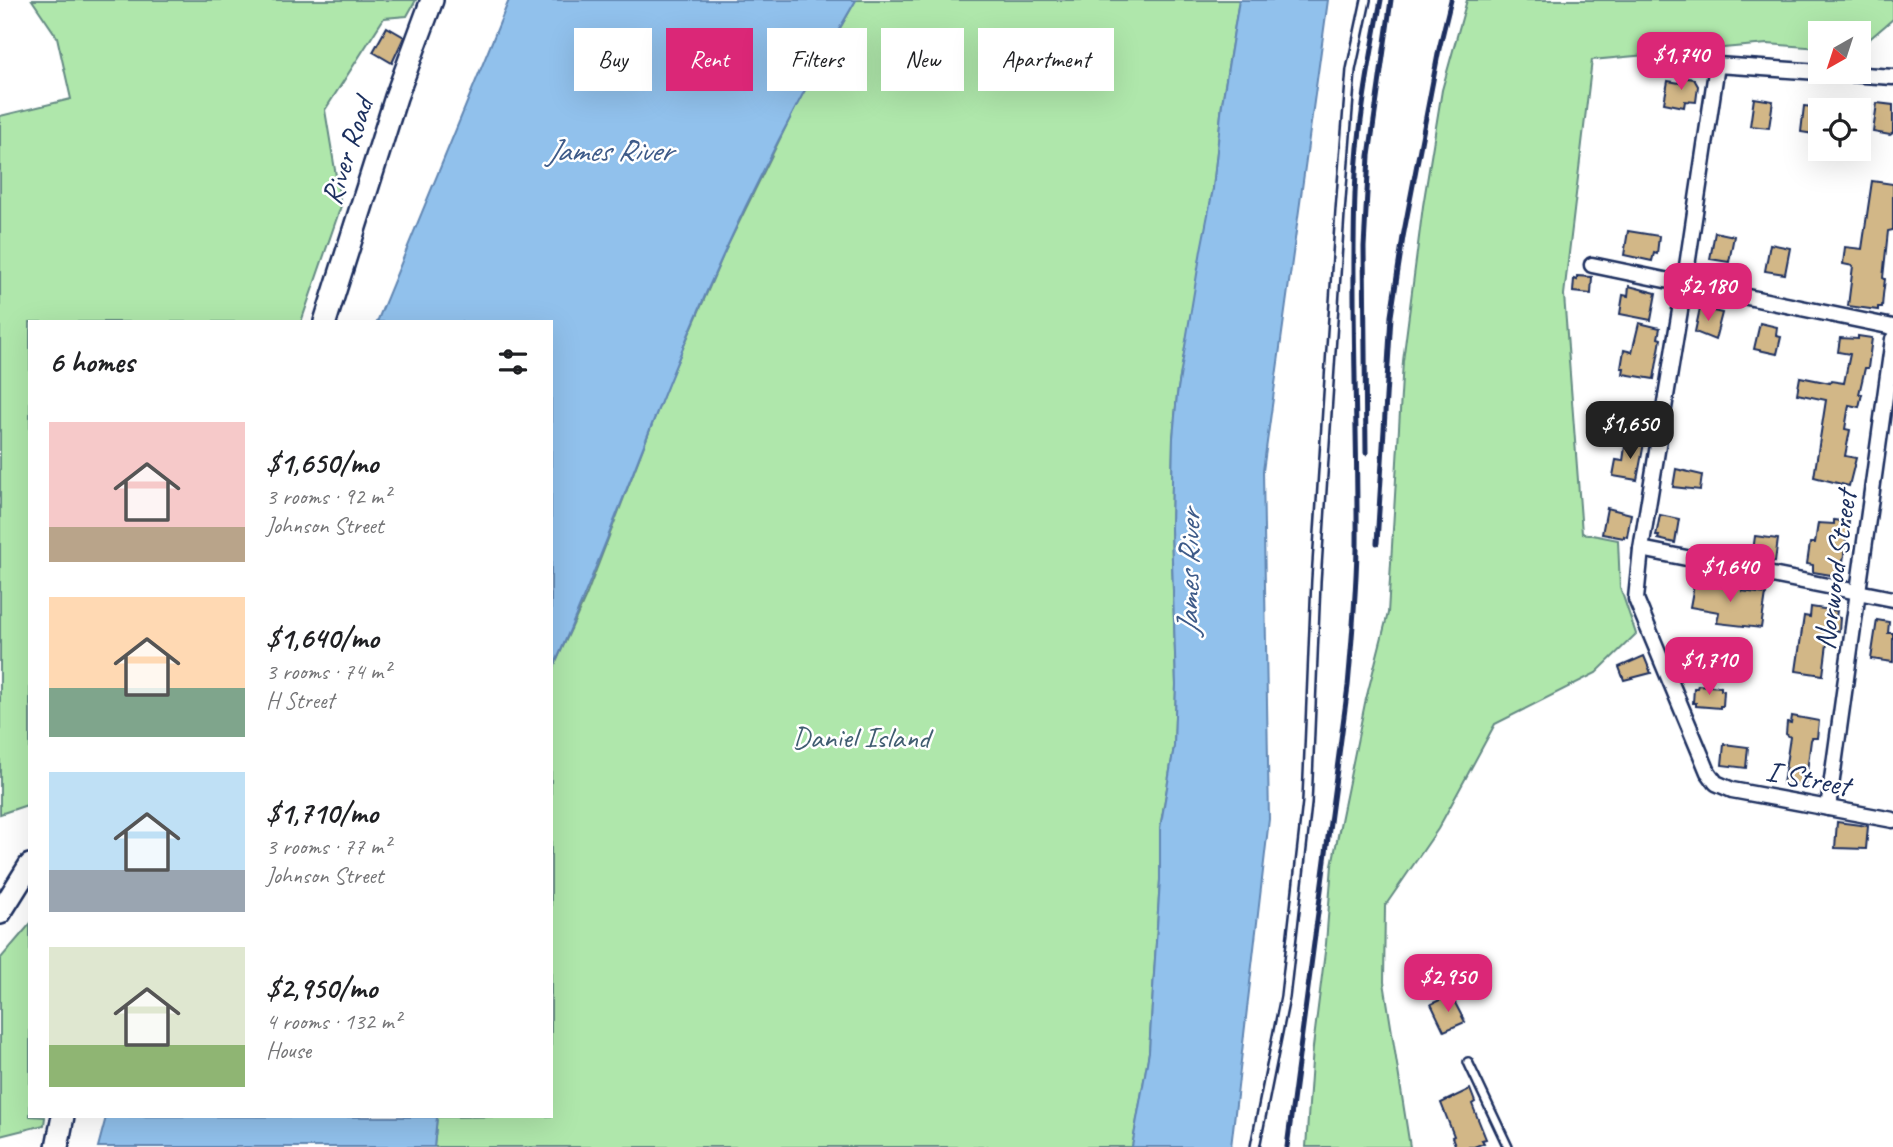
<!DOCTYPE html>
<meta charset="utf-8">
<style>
:root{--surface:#fff;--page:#f6f6f6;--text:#202124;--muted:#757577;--accent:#db2777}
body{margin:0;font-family:Caveat,sans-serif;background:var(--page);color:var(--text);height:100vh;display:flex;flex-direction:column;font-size:26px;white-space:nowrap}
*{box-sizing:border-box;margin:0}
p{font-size:23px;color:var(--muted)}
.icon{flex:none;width:38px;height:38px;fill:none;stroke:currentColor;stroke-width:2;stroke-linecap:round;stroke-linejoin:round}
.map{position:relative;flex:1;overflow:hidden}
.sheet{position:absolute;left:28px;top:320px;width:525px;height:798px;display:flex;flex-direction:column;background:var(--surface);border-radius:0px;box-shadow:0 7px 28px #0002}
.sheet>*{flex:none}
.guide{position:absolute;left:574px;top:28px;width:665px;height:63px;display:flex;gap:14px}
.needle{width:46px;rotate:219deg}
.tools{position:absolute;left:1808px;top:21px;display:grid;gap:14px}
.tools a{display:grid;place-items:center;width:63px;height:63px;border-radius:0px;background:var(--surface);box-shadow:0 7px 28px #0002;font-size:35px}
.price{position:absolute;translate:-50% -60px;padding:0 16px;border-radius:14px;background:var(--accent);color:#fff;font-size:23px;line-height:46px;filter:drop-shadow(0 2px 4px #0008)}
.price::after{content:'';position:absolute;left:50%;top:42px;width:21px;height:16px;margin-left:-10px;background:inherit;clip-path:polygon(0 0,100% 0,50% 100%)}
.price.active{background:#222;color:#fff}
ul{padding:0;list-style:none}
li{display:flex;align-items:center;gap:21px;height:175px;padding:0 21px}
li span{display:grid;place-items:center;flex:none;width:196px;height:140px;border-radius:0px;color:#555}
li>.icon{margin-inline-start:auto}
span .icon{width:84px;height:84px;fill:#fffc;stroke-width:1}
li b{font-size:30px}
h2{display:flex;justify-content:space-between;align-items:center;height:84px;padding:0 21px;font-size:30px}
.chip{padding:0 24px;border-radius:0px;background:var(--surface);box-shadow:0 7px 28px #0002;font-size:24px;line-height:63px}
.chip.active{background:var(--accent);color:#fff}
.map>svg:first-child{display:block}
</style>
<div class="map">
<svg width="1893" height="1147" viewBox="0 0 1893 1147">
<rect width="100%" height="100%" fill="#fff"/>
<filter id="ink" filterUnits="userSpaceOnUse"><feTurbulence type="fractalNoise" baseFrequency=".0143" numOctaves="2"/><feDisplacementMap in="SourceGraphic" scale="14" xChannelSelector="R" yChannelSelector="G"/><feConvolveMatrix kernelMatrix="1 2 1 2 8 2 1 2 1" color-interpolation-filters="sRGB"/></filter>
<g filter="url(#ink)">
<g fill="#afe7ab" stroke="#658b84" stroke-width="2">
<path d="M32,0H416L407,16L384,18L325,110L341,206L301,322H30V804L0,814V116L71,99L57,37Z"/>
<path d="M856,0H1239L1222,104L1213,189L1177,395L1173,438L1171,528L1176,685L1174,747L1160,828V880L1149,1052L1132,1147H434L437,1117L551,1116V673L586,596L670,378L725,251L797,104Z"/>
<path d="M1467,0H1893V19L1859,48L1858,33H1820V48L1767,44L1592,60L1564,295L1582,533L1618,540L1620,587L1636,634L1596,673L1495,724L1438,829L1385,906L1384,982L1410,1147H1306L1313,1047L1326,944L1332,865L1365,703L1388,613L1403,361L1423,206L1442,90Z"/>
<path d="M30,924V1116L45,1117L44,1125L0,1136V959Z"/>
</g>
<g fill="#91c1ec" stroke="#6287b3" stroke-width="2">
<path d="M509,0H856C792,108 735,222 687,338C640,449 601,563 551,673V322H377Z"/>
<path d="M1239,0H1328L1263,471L1269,819L1231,1147H1132L1149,1052L1160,880V829L1174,747L1176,685L1171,528L1173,438L1177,395L1201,250L1213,189L1222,104Z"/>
<path d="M106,1117V1116L437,1117L434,1147H98Z"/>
</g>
<g fill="#d2b787" stroke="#1b2f5e" stroke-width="2">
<path d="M387,27L404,37L392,63L373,52Z"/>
<path d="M1681,77L1694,79L1698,86L1696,102L1685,101L1684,107L1664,103L1668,81L1680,83Z"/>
<path d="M1754,98L1773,101L1769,128L1750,126Z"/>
<path d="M1877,103L1893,105V133L1890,135L1873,132Z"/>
<path d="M1804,106L1820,108V135L1801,132Z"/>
<path d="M1872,181L1893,184V230L1888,231L1883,278L1885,279L1883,295L1882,307H1878V310L1848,306L1853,266L1843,264L1845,247L1862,249Z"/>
<path d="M1628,231L1659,236L1657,254L1654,253L1652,261L1624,255Z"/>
<path d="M1715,232L1734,236L1729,262L1710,259Z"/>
<path d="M1770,244L1790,248L1785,274L1765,271Z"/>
<path d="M1577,276L1592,277L1591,294L1573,292L1574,279L1577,280Z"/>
<path d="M1629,286L1656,293L1651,320L1620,314L1623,295L1628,296Z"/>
<path d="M1700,308L1722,313L1715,340L1695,332Z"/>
<path d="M1639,323L1660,328L1658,338L1661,339L1654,379L1623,374L1624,368H1621L1624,350L1632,352Z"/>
<path d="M1760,323L1777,327L1776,336L1781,337L1777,354L1754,349Z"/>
<path d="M1858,336L1872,338L1868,368H1865L1859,394H1862L1859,407L1849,405L1845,429L1850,430L1845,456L1856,458L1849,486L1814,477L1826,400L1797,394L1800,377L1830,383L1831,381L1844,383L1850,354L1838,352L1840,338L1858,339Z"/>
<path d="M1626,439L1644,443L1637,480L1613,476L1616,460L1623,461Z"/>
<path d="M1676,469L1702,475L1700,490L1673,487Z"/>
<path d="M1607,508L1631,514L1627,537L1624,536V538L1602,534Z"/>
<path d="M1660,515L1679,519L1675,543L1658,539L1659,536H1656Z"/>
<path d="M1834,520L1849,522L1842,568L1838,567L1837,576L1813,572V565L1807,564L1810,543H1815L1818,523L1834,524Z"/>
<path d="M1755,536L1778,539L1775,562L1752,558Z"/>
<path d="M1699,582L1725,586L1726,582L1742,585V591L1766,594L1761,628L1717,623L1719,612L1690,607L1694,585L1698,586Z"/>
<path d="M1811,607L1837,611L1836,617L1840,618L1839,631L1834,630L1833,636H1828L1823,675L1796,671L1804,616L1810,617Z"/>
<path d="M1877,620L1889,622L1888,633H1893V662L1871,659Z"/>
<path d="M1644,656L1651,673L1624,680L1619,667Z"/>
<path d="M1698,685L1721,687V690L1724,691L1723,706H1720V708L1696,706V703H1693L1694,688H1697Z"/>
<path d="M1792,716L1819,721L1817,738H1812L1811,740L1805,787L1783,784L1790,737L1786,734L1787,722L1791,723Z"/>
<path d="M1724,744L1748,747L1746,768L1722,765Z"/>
<path d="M1837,822L1868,826L1866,849L1835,848Z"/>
<path d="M1444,998L1446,1002L1453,999L1465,1022L1444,1031L1431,1004Z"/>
<path d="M1470,1089L1475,1102L1472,1104L1486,1139L1482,1140L1484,1143L1474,1147H1456L1452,1137L1454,1136L1441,1103Z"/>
</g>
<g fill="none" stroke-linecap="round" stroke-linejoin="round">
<defs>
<g id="lane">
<path d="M1468,1062L1508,1147"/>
<path d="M1255,1147L1285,997L1307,803L1316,581L1340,212L1351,70L1366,0"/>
</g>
<g id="street">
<path d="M1893,77L1717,65L1684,286L1641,549L1636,599L1708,772L1716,783L1732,790L1893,820"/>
<path d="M1592,265L1893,327"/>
<path d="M1641,549L1893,599"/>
<path d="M1828,808L1893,339"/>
</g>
<g id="secondary">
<path d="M325,322L396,97L432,0"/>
<path d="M0,913L30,865"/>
<path d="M57,1147L63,1116"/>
</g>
</defs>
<use href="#lane" stroke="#1b2f5e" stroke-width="12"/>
<use href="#street" stroke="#1b2f5e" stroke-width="19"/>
<use href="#secondary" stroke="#1b2f5e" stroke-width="26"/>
<use href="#lane" stroke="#fff" stroke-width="7"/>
<use href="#street" stroke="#fff" stroke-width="14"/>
<use href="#secondary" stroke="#fff" stroke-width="21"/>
<g stroke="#1b2f5e" stroke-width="5">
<path d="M1366,453L1364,247L1369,156L1391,0"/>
<path d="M1377,543L1391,316L1403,237L1439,49L1451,0"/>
<path d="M1287,1147L1348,686C1352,641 1356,595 1357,549C1358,431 1351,312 1355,194C1357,129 1369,64 1381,0"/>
</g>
</g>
</g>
<g text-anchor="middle" stroke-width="5" stroke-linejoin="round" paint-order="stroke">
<g font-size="30" fill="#1b2f5e" stroke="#fff">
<text transform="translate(347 151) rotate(-72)" y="10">River Road</text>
<text transform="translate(1835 570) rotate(-82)" y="10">Norwood Street</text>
<text transform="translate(1808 778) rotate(11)" y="10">I Street</text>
</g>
<g font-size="30" fill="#405d71" stroke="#fff">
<text x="861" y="747">Daniel Island</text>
</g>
<g font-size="32" font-style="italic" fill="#3e5b89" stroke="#fff">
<text x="609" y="161">James River</text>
<text transform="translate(1188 573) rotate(-89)" y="11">James River</text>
</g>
</g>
</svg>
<div class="tools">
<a><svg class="needle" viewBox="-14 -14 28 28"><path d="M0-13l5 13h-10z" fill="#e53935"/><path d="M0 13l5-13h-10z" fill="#757577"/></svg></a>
<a><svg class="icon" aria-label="locate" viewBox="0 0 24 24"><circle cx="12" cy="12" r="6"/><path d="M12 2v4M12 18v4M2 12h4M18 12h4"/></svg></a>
</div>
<b class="price" style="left:1681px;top:92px">$1,740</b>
<b class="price" style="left:1708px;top:323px">$2,180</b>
<b class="price active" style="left:1630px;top:461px">$1,650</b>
<b class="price" style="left:1730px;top:604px">$1,640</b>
<b class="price" style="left:1709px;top:697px">$1,710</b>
<b class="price" style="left:1448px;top:1014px">$2,950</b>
<div class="guide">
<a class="chip">Buy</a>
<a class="chip active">Rent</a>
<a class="chip">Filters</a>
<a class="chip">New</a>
<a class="chip">Apartment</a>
</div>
<section class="sheet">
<h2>6 homes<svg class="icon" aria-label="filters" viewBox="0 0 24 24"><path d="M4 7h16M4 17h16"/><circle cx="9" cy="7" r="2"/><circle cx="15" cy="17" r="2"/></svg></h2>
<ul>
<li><span style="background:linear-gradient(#f6c9c9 75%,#b9a48a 0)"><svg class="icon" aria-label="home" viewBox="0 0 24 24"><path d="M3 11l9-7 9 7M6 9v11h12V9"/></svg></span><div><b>$1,650/mo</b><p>3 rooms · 92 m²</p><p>Johnson Street</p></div></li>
<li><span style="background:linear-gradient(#ffd9b3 65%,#7fa58c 0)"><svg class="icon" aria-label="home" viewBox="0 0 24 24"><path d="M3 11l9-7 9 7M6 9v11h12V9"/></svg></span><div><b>$1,640/mo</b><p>3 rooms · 74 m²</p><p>H Street</p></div></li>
<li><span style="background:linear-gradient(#bfe0f5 70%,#9aa5b1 0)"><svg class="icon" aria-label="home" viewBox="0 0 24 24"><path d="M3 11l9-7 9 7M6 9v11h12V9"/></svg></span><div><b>$1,710/mo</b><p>3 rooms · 77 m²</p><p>Johnson Street</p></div></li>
<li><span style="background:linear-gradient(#dfe7d0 70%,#8fb573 0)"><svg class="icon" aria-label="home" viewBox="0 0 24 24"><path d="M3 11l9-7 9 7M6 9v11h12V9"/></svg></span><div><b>$2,950/mo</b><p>4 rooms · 132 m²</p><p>House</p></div></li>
</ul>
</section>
</div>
